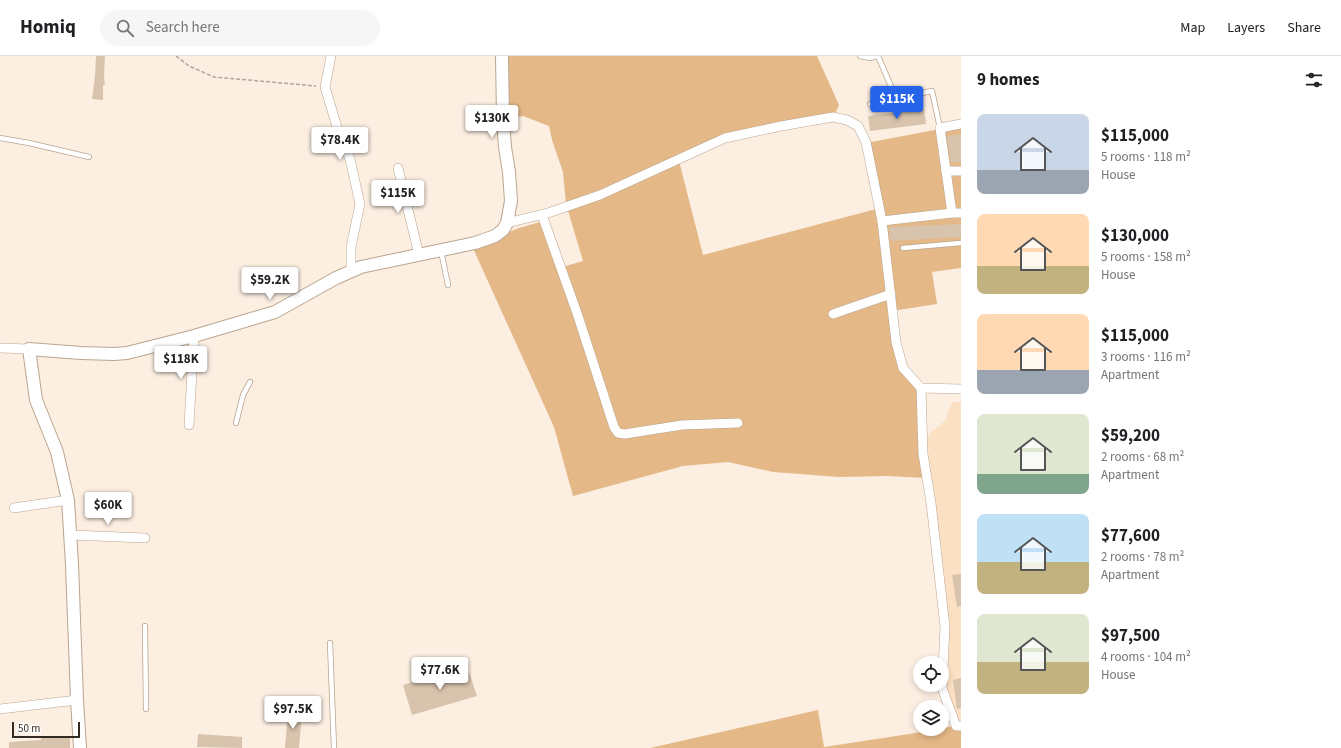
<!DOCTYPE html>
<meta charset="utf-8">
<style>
:root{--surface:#fff;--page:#f6f6f6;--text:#202124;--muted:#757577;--line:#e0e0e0;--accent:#2563eb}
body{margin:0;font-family:"Source Sans 3",sans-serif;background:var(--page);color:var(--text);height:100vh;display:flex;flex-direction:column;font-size:15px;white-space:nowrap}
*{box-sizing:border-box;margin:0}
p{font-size:13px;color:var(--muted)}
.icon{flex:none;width:22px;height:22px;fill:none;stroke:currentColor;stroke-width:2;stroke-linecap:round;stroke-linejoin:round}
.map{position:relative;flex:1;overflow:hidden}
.drawer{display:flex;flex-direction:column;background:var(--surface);width:380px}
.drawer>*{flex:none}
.buttons{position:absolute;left:913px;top:600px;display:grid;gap:8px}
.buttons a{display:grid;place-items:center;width:36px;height:36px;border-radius:50%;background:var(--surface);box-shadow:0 2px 6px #0003;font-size:20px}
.scale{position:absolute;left:12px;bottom:10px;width:68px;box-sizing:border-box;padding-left:4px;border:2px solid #332b22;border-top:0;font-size:11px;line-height:14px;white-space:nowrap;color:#332b22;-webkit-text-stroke:3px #fefefe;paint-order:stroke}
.price{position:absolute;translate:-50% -34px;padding:0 9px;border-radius:4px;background:#fff;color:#222;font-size:13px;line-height:26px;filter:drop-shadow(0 1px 2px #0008)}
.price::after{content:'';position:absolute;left:50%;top:24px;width:12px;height:9px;margin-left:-6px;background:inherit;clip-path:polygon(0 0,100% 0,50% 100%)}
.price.selected{background:var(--accent);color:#fff}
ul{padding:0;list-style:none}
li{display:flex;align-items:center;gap:12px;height:100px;padding:0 16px}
li span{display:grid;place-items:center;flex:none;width:112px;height:80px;border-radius:8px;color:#555}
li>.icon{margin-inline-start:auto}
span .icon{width:48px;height:48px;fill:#fffc;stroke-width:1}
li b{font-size:17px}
h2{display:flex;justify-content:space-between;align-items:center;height:48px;padding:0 16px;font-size:17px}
header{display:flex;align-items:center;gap:24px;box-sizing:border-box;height:56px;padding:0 20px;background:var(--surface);border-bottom:1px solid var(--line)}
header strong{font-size:19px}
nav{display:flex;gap:22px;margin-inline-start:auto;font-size:14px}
.search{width:280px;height:36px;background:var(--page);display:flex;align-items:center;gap:10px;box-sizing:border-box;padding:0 14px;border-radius:22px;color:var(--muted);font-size:15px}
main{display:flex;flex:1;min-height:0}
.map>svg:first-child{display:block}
</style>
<header>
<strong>Homiq</strong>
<div class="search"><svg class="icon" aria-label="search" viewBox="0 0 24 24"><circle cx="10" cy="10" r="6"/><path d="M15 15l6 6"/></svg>Search here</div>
<nav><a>Map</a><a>Layers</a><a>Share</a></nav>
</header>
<main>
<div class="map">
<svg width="961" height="692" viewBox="0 0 961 692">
<rect width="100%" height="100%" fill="#fceee1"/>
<path fill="#fbe0c3" d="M952,346H961V671L942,632L945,587L923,398L930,377L945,365Z"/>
<g fill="#e4b887">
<path d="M502,0H817L839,49L833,62L725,83L679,105L703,199L880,152L866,87L961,69V212L932,216L937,248L892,255L903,312L921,335L927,422L887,420L839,421L773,416L728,406L683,410L573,440L554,371L472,190L519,172L540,166L559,212L583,205L566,148L563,116L552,84L549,70L523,60L503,63Z"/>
<path d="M818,654L824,691L942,673V672L956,670L961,671V692H650Z"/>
</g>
<g fill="#d8c3ad">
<path d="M96,0H105L104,21L105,29H103V44L92,43L95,20Z"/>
<path d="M924,53L926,68L870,75L868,60Z"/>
<path d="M961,78V105L951,107L947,80Z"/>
<path d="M961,168V181L890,185L889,171Z"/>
<path d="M961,518V550L957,551L952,519Z"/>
<path d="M467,610L477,640L412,659L403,629Z"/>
<path d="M961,622V652L957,653L953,624Z"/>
<path d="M288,656L302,657L299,692H285Z"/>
<path d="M198,678L242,681V692L197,691Z"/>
<path d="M70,680V692H9V686L41,684V682Z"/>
</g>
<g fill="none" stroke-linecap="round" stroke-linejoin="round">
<defs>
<g id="lane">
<path d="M860,0L870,2L877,0"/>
<path d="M878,0L896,42"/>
<path d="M870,48L932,35L940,72"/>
<path d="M0,82L29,87L89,101"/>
<path d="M903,192L961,187"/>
<path d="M441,195L448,229"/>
<path d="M236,367L243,339L250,326"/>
<path d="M145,570L146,653"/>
<path d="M330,587L334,692"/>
</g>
<g id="street">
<path d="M331,0L325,31L337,71L350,103L360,148L351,191V215"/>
<path d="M398,112L419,199"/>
<path d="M946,115H961"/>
<path d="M952,157L940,72L961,68"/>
<path d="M542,159L577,257L614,371L618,377L625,378L682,369L738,367"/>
<path d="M882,165L952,157H961"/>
<path d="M507,167L548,157L600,139L725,82L781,70L833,61L847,64L858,70L866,86L882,165L896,286L903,312L921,332L923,398L931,447L945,571L942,632L956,670H961"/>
<path d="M833,258L891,238"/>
<path d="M0,292L29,293"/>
<path d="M921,332L961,333"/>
<path d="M189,369L194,280"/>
<path d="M14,452L68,444"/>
<path d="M71,479L145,482"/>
<path d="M0,653L77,644"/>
</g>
<path id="secondary" d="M80,692L77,644L72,508L68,444L57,396L36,344L29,293L81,297L114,298L127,297L194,280L275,256L336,222L361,211L475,187L495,180L503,174L507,167L511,145L509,116L505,91L503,63L502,0"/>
</defs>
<use href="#lane" stroke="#baa58f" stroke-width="6"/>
<use href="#street" stroke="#baa58f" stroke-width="10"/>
<use href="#secondary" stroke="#baa58f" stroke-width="14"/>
<path stroke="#b1a59a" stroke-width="1.5" stroke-dasharray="4 2" stroke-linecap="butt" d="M176,0L189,10L214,21L316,30"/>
<use href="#lane" stroke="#fff" stroke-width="4.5"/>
<use href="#street" stroke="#fff" stroke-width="9"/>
<use href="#secondary" stroke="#fff" stroke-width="12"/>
</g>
</svg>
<div class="buttons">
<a><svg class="icon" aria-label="locate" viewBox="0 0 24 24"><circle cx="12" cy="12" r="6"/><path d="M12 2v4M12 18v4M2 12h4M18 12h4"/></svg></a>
<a><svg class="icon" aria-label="layers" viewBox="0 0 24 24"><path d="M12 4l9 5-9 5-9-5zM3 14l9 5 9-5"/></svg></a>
</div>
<div class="scale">50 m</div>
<b class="price selected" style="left:897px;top:64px">$115K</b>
<b class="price" style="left:492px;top:83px">$130K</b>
<b class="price" style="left:340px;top:105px">$78.4K</b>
<b class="price" style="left:398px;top:158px">$115K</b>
<b class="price" style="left:270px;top:245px">$59.2K</b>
<b class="price" style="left:181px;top:324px">$118K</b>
<b class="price" style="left:108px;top:470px">$60K</b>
<b class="price" style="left:440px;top:635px">$77.6K</b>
<b class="price" style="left:293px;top:674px">$97.5K</b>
</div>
<section class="drawer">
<h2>9 homes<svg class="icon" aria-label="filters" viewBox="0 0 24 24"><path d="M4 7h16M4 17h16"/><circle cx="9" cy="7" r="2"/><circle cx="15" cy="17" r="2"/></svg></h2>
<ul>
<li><span style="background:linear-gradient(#c9d6e8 70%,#9aa5b1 0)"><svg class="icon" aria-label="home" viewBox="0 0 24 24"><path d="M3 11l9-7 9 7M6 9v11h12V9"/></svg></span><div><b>$115,000</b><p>5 rooms · 118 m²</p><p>House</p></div></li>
<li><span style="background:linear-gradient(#ffd9b3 65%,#c2b280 0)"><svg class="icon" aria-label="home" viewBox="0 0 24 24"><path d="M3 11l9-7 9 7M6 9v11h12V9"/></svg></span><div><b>$130,000</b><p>5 rooms · 158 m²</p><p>House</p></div></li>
<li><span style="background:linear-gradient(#ffd9b3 70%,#9aa5b1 0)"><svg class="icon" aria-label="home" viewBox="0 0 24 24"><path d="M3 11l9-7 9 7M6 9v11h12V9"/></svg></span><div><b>$115,000</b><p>3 rooms · 116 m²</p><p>Apartment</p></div></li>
<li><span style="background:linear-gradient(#dfe7d0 75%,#7fa58c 0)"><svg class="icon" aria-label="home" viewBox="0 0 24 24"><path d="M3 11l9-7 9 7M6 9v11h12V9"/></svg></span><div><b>$59,200</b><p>2 rooms · 68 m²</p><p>Apartment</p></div></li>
<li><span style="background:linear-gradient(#bfe0f5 60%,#c2b280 0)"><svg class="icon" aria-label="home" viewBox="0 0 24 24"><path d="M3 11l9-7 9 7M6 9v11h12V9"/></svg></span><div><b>$77,600</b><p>2 rooms · 78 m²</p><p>Apartment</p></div></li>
<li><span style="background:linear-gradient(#dfe7d0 60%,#c2b280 0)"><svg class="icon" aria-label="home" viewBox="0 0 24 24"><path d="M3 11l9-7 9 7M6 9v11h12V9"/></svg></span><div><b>$97,500</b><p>4 rooms · 104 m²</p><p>House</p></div></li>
</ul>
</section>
</main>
